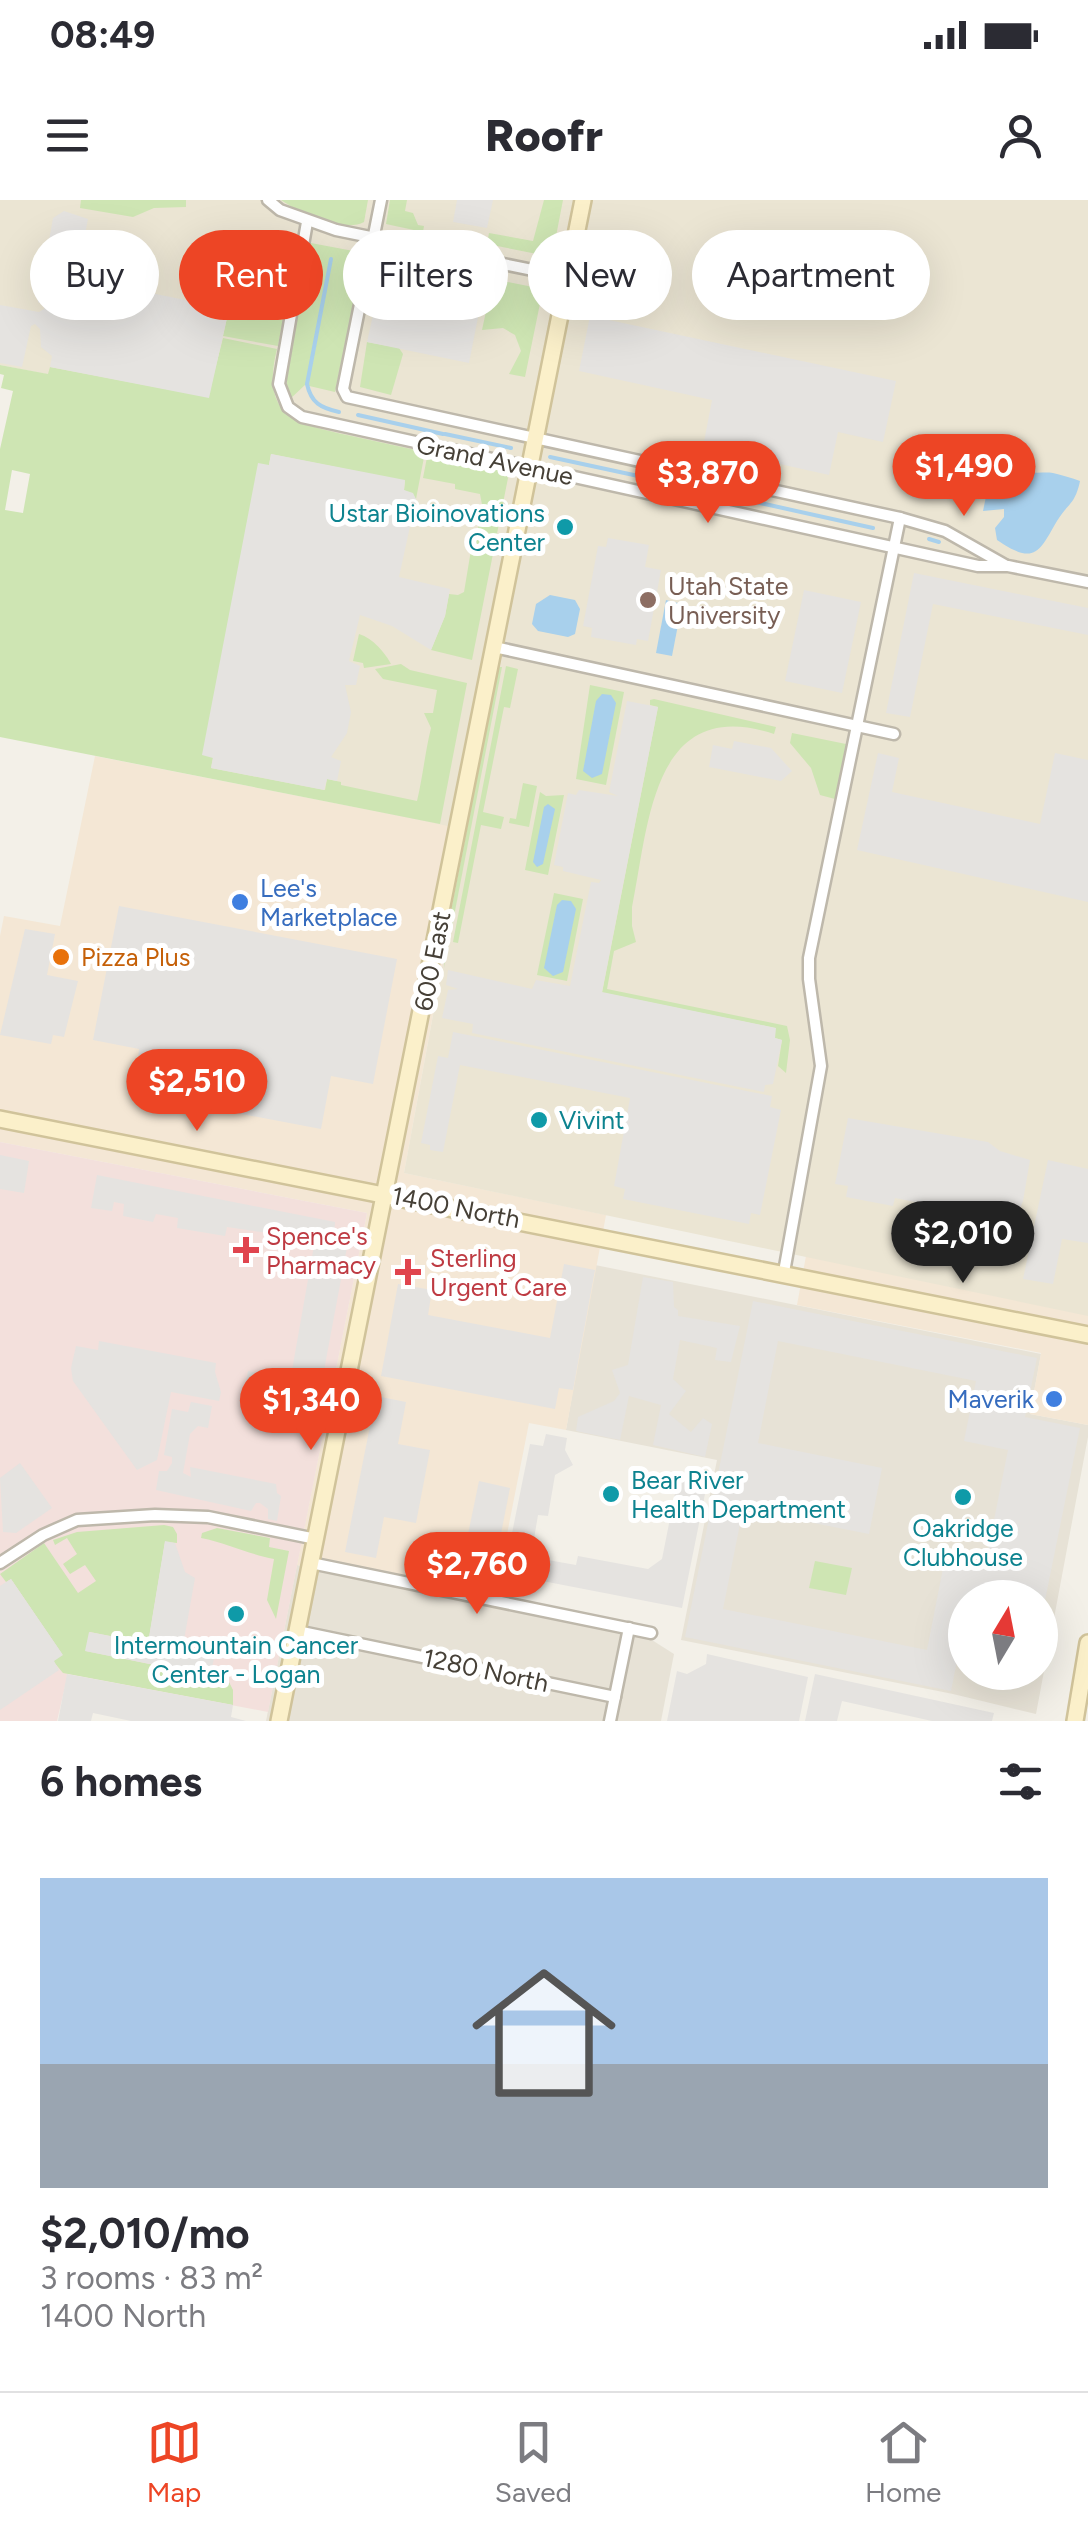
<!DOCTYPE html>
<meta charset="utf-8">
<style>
:root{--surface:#fff;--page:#f7f7f7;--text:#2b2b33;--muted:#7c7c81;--line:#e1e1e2;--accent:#ed4525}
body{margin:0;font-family:Figtree,sans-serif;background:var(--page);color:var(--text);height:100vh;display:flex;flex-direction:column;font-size:38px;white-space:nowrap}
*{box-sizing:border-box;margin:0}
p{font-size:32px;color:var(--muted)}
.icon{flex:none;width:55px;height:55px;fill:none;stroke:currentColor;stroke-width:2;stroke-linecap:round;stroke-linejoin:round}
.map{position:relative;height:1521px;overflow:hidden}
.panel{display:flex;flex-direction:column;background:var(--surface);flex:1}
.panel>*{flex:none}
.hud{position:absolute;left:30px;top:30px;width:1030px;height:90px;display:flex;gap:20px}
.needle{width:65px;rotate:10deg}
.buttons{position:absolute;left:948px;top:1380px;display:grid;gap:20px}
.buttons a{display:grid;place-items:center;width:110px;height:110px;border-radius:50%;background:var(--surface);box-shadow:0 10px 40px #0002;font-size:50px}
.price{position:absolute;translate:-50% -85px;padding:0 22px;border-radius:35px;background:var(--accent);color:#fff;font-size:32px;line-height:65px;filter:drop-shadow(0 2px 5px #0008)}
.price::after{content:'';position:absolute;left:50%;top:60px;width:30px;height:22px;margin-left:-15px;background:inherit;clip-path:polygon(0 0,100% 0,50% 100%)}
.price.selected{background:#222;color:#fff}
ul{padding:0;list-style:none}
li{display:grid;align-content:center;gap:20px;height:530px;padding:0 40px}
li span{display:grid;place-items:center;height:310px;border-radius:0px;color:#555}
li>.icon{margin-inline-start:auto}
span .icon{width:180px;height:180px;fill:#fffc;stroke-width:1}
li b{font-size:42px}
h2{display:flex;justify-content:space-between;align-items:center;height:120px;padding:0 40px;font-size:42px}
.pill{padding:0 35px;border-radius:45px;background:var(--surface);box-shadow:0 10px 40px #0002;font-size:35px;line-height:90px}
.pill.selected{background:var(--accent);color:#fff}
.status{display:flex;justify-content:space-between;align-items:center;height:70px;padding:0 50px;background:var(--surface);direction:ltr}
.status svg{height:28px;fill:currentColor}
header{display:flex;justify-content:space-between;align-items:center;height:130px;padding:0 40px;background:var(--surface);font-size:45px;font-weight:800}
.tab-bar{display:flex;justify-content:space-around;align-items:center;height:140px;border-top:2px solid var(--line);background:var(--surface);font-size:28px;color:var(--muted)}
.tab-bar a{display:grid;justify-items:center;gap:5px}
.tab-bar .selected{color:var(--accent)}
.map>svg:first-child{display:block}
</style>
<div class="status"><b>08:49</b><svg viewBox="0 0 49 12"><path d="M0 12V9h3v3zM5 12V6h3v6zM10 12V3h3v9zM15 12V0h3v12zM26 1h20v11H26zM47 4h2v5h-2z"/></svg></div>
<header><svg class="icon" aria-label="menu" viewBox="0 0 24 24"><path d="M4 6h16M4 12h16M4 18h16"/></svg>Roofr<svg class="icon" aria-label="person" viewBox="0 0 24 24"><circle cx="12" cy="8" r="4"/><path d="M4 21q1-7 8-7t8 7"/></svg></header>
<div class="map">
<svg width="1088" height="1521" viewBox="0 0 1088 1521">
<rect width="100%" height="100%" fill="#f3f0e8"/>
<g fill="#e7e2d6" fill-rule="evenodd">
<path d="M595,1065L1041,1154L1030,1214L1088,1225V1237L1036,1514L953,1494L681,1440L717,1260L566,1230ZM965,1398H1040V1472H965Z"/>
<path d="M297,1365L644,1435L674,1454L661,1521H266Z"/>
</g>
<g fill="#f4e7d5">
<path d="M95,556L467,629L404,973L606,1015L566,1230L529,1223L493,1405L297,1365L367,1013L0,942V736L4,716L60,726Z"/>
<path d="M832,914L1088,940V1225L1030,1214L1041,1153L797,1105Z"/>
</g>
<path fill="#ebe5d3" d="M0,0H1088V1116L404,973L467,630L173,569L247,214L0,165Z"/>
<path fill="#f3e0dc" d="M0,942L367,1013L268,1512L68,1474L57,1521H0Z"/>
<g fill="#cee5b3" fill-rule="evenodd">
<path d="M81,0H186V7L154,8L133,17L80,8Z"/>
<path d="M281,0H368L364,22C344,33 300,13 281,0Z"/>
<path d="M390,0H407L405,11L413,13L418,25L424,26L423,32L386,24Z"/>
<path d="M544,0H563L552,57L487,44L489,33L533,41Z"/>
<path d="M311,43L364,53L335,192L305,185L290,199L285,174Z"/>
<path d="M292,73L278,146L223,136L229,109L265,97L269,106L281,107L285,81Z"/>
<path d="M493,79L543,89L525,177L509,174L521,151L515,135L503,128L482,130Z"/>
<path d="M223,138L277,149C261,214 292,223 347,235C373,241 399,246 425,252L416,299L404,290L405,281L271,254L211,568L325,590L327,579L341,582V585L417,601C423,576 425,552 431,528L424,513H433L437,490L383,479L375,469L401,464L410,470L467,483L440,624L0,537V249L13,191L1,188L4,175L0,174V165L48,174L50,167L208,197ZM12,270L30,274L23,313L5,310Z"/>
<path d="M367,142L399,148L403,154L391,195L360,187Z"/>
<path d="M428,252L493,266L503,270L508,278L472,460L431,450L445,416L449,394L458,395L464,392L473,338L484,315L480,294L455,289V284L423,278Z"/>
<path d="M359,434C373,438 386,454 391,464L364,468L363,463L353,461Z"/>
<path d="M506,466L518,469L510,508L504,507L483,612L504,617L501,629L481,625L458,743L453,742Z"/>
<path d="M499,467H502L444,768L446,736Z"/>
<path d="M590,485L624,492L606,585L576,579Z"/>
<path d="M654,499L776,527L774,534C652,494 649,624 632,707V726L636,742L614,751L607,789L787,826L790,840L786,873L778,866L782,840L775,838V828L604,793L600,801L591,798L593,792L602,793L658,507L650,505V500Z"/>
<path d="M792,533L846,544L835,599L820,595L811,568L790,543Z"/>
<path d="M523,583L537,586L529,627L509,623L510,618L516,619Z"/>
<path d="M540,592L546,596L564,595L548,675L525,670Z"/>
<path d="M554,693L583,699L567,781L537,775Z"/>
<path d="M164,1325L173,1327L177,1334V1343L165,1342L148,1444L90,1432L86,1451L228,1480L233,1490V1505L63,1473L53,1461L62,1454L11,1379L6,1382L0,1374L44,1343L78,1393L96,1381L85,1365L70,1374L63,1364L77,1354L67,1338L55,1345L53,1340L77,1332Z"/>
<path d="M217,1328L270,1338L269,1347L289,1351L276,1419L267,1400L274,1359C248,1354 227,1343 201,1338L202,1333Z"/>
<path d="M815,1361L852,1368L846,1395L809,1388Z"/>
</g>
<g fill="#e5e3e0" fill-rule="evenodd">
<path d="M457,0H493L487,28L453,22Z"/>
<path d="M64,11L88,19L72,101L133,112L138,98L144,93H151L229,109L209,198L50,167L52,156L41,147L40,129L35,124L31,126L22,167L0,163V105L39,112L44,109L46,98L38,103L53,18Z"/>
<path d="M384,65L484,87L469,163L367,142Z"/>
<path d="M590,116L896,181L883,242L838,232L829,275L703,247L712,200L579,171Z"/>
<path d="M271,254L405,280L404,290L413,293L416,299L399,377L450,389L445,416L431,450L392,426L360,415L349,461L360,466L356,485H345L351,512L347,533L331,557L341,561L337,581L327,579L324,590L211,568L213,558L202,555L258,263L269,265Z"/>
<path d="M608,338L649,345L645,367L661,370L648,441L637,439L636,445L591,437L592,428L583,426L598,346L606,347Z"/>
<path d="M914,373L1088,408V435L933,404L910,517L886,513Z"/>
<path d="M804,390L861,402L842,493L785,481Z"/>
<path d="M627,501L658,507L602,792L776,828L775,838L782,840L773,884L765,885L764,892L472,833L473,824L442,818L448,790L458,789L446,785L448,770L532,789L536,780L570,786L591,682L599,683L601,680L563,671V667L554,665L568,593L576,595L579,590L618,596L609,592Z"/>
<path d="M734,541L771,548L792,571L781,581L709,567L713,545L732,549Z"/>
<path d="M878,553L899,558L892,592L1040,624L1055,553L1088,560V702L857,650Z"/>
<path d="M119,706L397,759L373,884L331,876L321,929L199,906L206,872L138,859L139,849L93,840Z"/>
<path d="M25,729L55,734L47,775L78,781L64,837L53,835L51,844L0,835Z"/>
<path d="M453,832L772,896L770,907L781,910L760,1015L751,1013L749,1024L623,999L625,989L614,986L630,898L460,865L443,952L430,950V945L421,943L438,856L448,858Z"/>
<path d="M848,918L988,942L1000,951L1030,960L1023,1001L1010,1033L963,1023L964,1012L895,998L893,1006L846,997L848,986L835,984Z"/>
<path d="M0,955L29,961L24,993L0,989Z"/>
<path d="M1048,960L1088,969V1043L1062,1039L1053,1084L1023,1079Z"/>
<path d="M97,975L335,1022L334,1037L348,1042L322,1181L291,1176L315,1040L227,1027L225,1036L177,1028L178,1018L156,1014L153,1022L123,1016L124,1004L114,1002L112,1011L91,1008Z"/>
<path d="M564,1064L595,1070L573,1190L559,1188L555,1209L381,1176L398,1084L432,1090L428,1115L550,1138Z"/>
<path d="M643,1077L673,1082L674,1107L678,1110V1116L740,1126L731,1162L715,1160L717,1148L680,1140L673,1179L686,1191L669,1214L691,1232L703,1218L712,1224L705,1257L653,1245L661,1205L629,1196L620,1240L576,1231L578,1217L614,1201L620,1193L612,1170L628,1165Z"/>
<path d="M753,1101L1037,1158L1025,1217L1080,1228L1043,1410H1040V1398H965V1420L951,1491L685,1437ZM778,1141L976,1181L964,1241L1008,1250L985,1365L945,1358L927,1450L723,1409L743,1309L869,1334L882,1268L758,1243Z"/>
<path d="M99,1141L216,1163L215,1172L221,1192L219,1201L171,1192L157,1260L137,1270L73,1181L71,1168L76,1146L98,1150Z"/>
<path d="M248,1171L285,1178L279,1212L241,1205Z"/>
<path d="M376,1196L406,1202L398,1244L430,1250L416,1323L384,1317L376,1358L345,1352Z"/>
<path d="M191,1202L212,1206L208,1228L198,1226L190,1234L183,1273L191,1277L190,1267L276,1284L277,1293L281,1296L277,1321L268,1319V1309L260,1303H256L251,1311L156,1290L159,1271H167L172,1263V1257L164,1255L172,1209L188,1212Z"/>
<path d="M546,1234L567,1238L565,1250L573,1265L555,1275L548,1316L538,1315L531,1357L576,1365L578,1356L648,1369L662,1359L679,1273L708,1279L682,1408L527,1378L515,1365L506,1363L530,1244L543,1246Z"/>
<path d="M20,1263L52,1308L16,1333L3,1332L0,1278Z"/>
<path d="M479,1281L510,1288L493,1374L461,1368Z"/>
<path d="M165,1341L175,1343L185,1372L195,1378L184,1440L185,1446L193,1450L215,1454L210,1476L85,1451L89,1432L148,1443Z"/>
<path d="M11,1379L63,1455L54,1461L59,1470L0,1510V1386Z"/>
<path d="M707,1454L808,1477L799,1521H667L677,1471L687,1474L706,1464Z"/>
<path d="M67,1474L233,1505L231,1517L246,1521H131L93,1513L91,1521H58Z"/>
<path d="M815,1474L994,1513L992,1521H932L842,1501L837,1521H805Z"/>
</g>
<g fill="#a8d0ec">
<path d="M993,263L1019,265C1031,277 1039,271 1053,273C1062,275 1072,278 1080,281C1075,305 1068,303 1057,321C1039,352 1035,366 997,340L995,328L1004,317V309L983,311Z"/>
<path d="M550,395L575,400L580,409L575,434L568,437L538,431L532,424L536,404Z"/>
<path d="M666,400L682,404L672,456L656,453Z"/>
<path d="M602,494L611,495L616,503L602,574L592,578L583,571L596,501Z"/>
<path d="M548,604L555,609L543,664L537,667L533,662L544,607Z"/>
<path d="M562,700L571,701L576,709L563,772L553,776L544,768L557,705Z"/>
</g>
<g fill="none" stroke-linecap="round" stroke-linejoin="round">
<g stroke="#a8d0ec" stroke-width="4">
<path d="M331,59L307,184C311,203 321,208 339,212"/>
<path d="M358,215L443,234"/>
<path d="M445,234L511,248"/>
<path d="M550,257L708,291"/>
<path d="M724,295L873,328"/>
<path d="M929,339L939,342"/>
</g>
<defs>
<g id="street">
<path d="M268,0L280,10L336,30L567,77"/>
<path d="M381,0L343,189L347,197L900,318L945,331L1005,365"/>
<path d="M307,22L279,184L288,207L302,217L978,366H1008L1088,382"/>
<path d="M494,447L894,534"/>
<path d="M784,1072L821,866L809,779V758L900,318"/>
<path d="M0,1363L43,1335L77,1320L155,1315L208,1317L316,1339"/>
<path d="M311,1363L651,1433"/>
<path d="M297,1431L615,1497"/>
<path d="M610,1521L629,1428"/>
</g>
<g id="secondary">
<path d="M0,919L1088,1135"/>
<path d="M279,1521L583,0"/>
<path d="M1075,1521L1088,1443"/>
</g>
</defs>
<use href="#street" stroke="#beb8ab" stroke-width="15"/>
<use href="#secondary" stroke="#d0c39a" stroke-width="20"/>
<use href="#street" stroke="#fff" stroke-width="10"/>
<use href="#secondary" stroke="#fbf0ca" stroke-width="15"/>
</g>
<g fill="#0f9aa8" stroke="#fff" stroke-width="4">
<circle cx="565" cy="327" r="10"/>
<circle cx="539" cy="920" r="10"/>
<circle cx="611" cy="1294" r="10"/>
<circle cx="963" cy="1297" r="10"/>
<circle cx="236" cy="1414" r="10"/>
</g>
<circle fill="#8d6e63" stroke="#fff" stroke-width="4" cx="648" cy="400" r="10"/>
<g fill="#3f7fe0" stroke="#fff" stroke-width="4">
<circle cx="240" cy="702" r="10"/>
<circle cx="1054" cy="1199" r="10"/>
</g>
<circle fill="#e8710a" stroke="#fff" stroke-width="4" cx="61" cy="757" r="10"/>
<g fill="#e0444e" stroke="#fff" stroke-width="4">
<path d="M241 1035h10v10h10v10h-10v10h-10v-10h-10v-10h10z"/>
<path d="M403 1057h10v10h10v10h-10v10h-10v-10h-10v-10h10z"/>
</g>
<g text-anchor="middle" stroke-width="10" stroke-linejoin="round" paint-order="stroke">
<g font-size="25" fill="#464037" stroke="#fff">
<text transform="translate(495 260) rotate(12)" y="9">Grand Avenue</text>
<text transform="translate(432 761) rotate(-79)" y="9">600 East</text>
<text transform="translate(456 1007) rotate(11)" y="9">1400 North</text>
<text transform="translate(486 1470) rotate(12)" y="9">1280 North</text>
</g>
<g font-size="25" fill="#0d838f" stroke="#fff" text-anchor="start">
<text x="545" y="322" text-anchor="end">Ustar Bioinovations<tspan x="545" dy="29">Center</tspan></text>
<text x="559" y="929">Vivint</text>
<text x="631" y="1289">Bear River<tspan x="631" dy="29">Health Department</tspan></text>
<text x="963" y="1337" text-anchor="middle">Oakridge<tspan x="963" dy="29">Clubhouse</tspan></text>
<text x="236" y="1454" text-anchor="middle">Intermountain Cancer<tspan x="236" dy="29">Center - Logan</tspan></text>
</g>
<g font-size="25" fill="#785e54" stroke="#fff" text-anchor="start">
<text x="668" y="395">Utah State<tspan x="668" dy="29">University</tspan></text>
</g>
<g font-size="25" fill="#366cbe" stroke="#fff" text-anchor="start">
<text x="260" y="697">Lee's<tspan x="260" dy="29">Marketplace</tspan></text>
<text x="1034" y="1208" text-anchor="end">Maverik</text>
</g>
<g font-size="25" fill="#c56008" stroke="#fff" text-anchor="start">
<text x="81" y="766">Pizza Plus</text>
</g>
<g font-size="25" fill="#be3a42" stroke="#fff" text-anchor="start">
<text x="266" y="1045">Spence's<tspan x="266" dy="29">Pharmacy</tspan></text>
<text x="430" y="1067">Sterling<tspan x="430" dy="29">Urgent Care</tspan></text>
</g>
</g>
</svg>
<div class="buttons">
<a><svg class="needle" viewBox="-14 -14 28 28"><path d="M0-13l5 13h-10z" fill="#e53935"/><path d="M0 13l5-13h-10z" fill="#7c7c81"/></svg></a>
</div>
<b class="price" style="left:964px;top:319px">$1,490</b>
<b class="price" style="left:708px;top:326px">$3,870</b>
<b class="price" style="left:197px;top:934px">$2,510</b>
<b class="price selected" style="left:963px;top:1086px">$2,010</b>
<b class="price" style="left:311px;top:1253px">$1,340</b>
<b class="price" style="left:477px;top:1417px">$2,760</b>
<div class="hud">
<a class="pill">Buy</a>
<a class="pill selected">Rent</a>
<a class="pill">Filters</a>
<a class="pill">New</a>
<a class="pill">Apartment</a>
</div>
</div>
<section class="panel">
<h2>6 homes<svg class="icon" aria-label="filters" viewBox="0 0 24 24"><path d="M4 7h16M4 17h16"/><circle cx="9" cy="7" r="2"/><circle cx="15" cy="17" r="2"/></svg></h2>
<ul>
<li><span style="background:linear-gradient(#a9c7e8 60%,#9aa5b1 0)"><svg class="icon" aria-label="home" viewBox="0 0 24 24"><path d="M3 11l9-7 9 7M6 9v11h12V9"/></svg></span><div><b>$2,010/mo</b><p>3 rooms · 83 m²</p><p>1400 North</p></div></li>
</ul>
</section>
<nav class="tab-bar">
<a class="selected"><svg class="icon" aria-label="map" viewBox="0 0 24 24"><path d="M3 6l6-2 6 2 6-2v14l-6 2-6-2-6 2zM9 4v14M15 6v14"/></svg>Map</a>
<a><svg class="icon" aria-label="saved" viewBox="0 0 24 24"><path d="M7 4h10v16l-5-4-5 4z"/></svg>Saved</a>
<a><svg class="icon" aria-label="home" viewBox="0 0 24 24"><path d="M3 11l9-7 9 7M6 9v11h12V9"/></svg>Home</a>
</nav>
